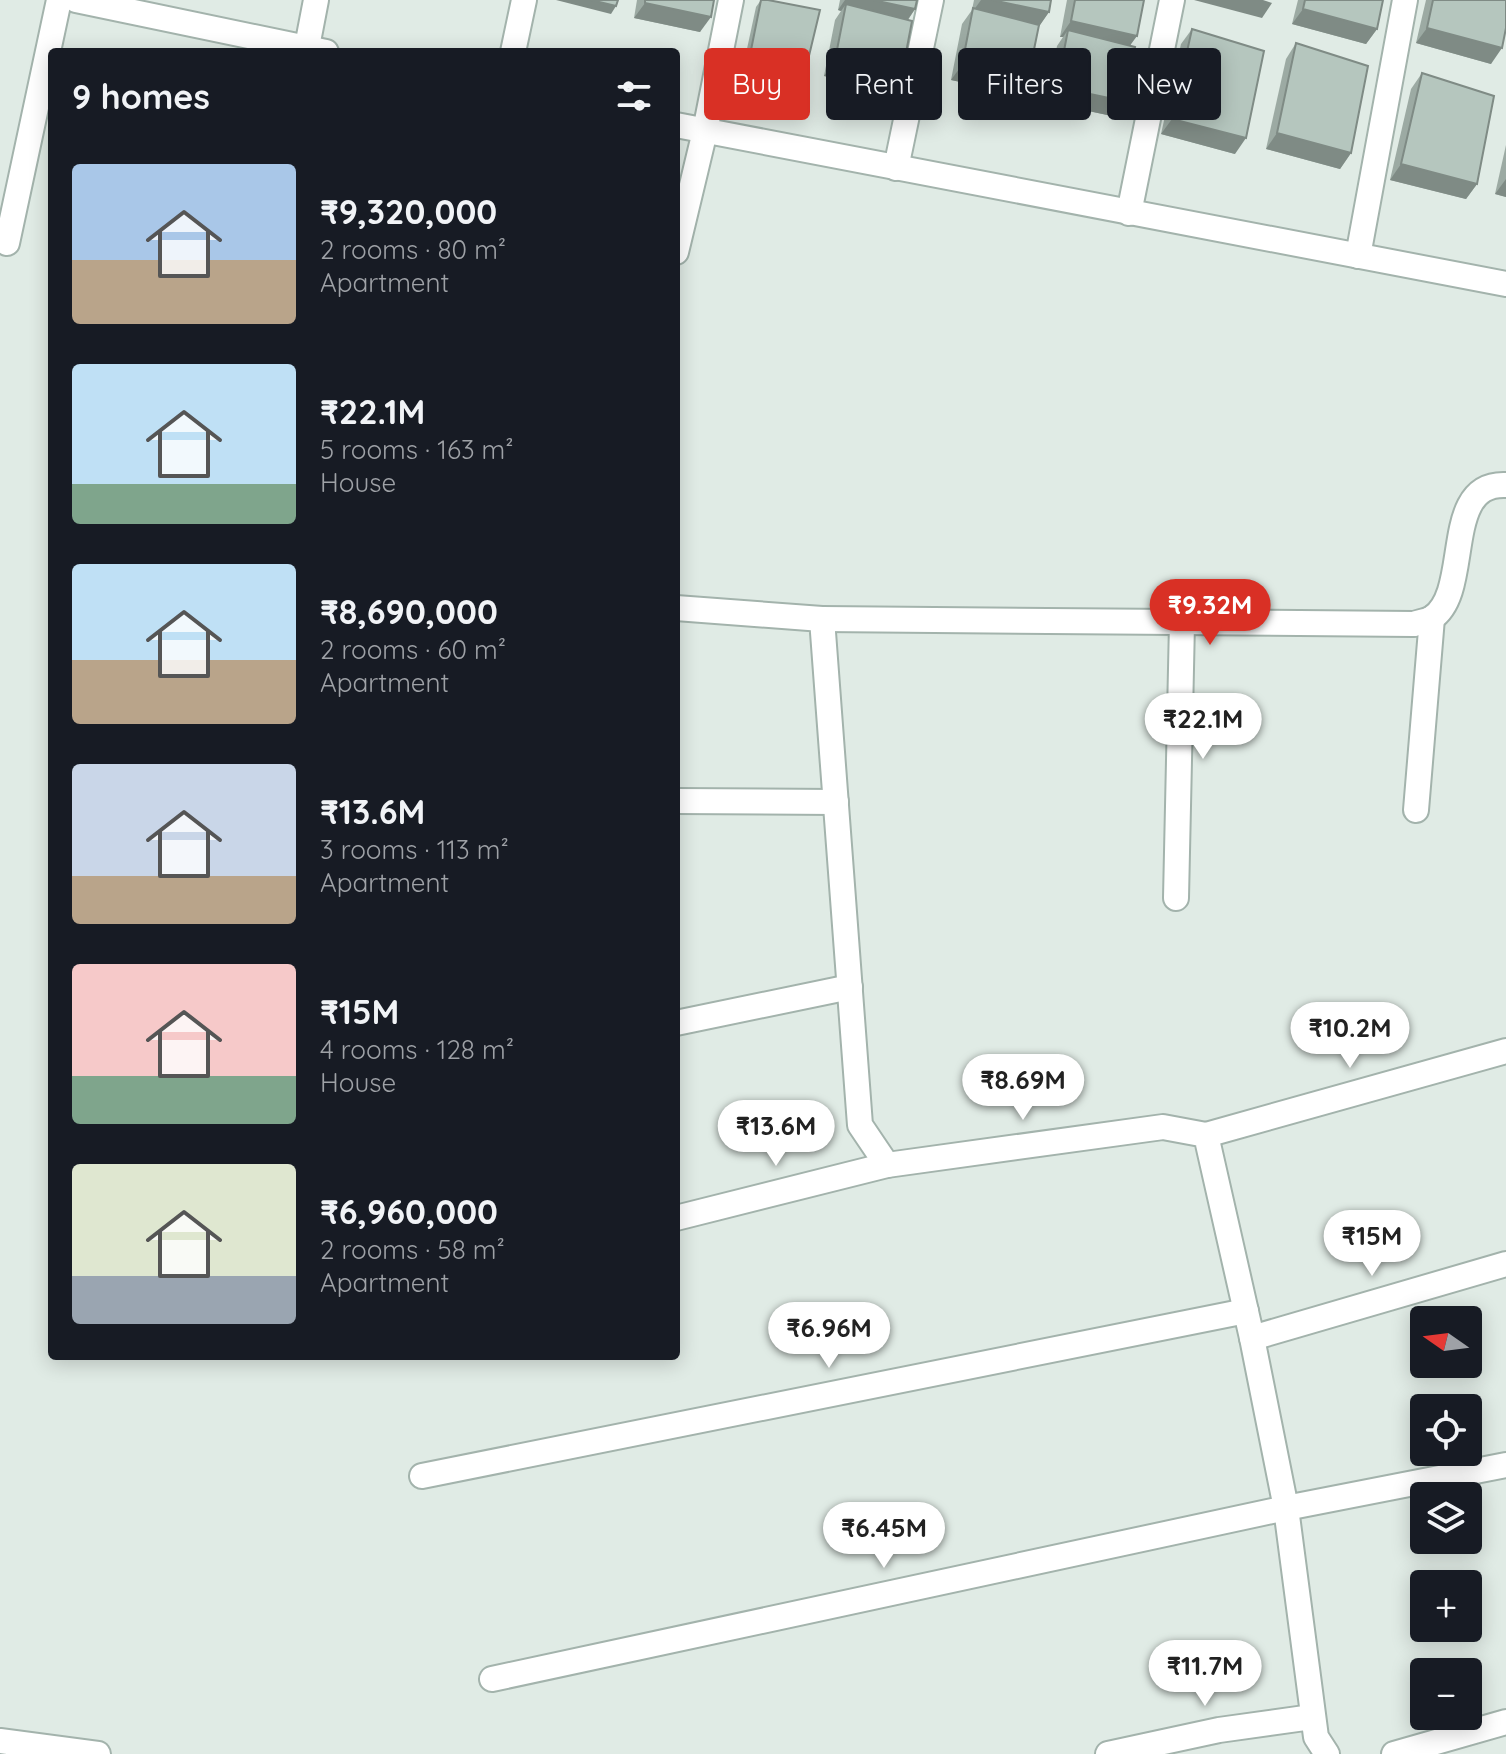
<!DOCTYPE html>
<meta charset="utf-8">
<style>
:root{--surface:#171b24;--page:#20242c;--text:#f1f3f6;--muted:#9ea1a6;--accent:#d93025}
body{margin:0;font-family:Quicksand,sans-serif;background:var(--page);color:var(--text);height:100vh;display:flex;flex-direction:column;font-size:30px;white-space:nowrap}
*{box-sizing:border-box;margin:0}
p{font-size:26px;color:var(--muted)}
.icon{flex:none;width:44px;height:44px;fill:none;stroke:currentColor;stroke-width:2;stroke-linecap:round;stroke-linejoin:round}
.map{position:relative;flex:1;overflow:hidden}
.sheet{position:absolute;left:48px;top:48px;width:632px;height:1312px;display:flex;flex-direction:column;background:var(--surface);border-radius:8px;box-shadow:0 4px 20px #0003}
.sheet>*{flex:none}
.guide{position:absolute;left:704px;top:48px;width:682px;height:72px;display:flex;gap:16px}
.needle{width:52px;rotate:284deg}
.tools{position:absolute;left:1410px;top:1306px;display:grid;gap:16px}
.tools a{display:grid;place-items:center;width:72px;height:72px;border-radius:8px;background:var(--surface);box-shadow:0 4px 20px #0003;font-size:40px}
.price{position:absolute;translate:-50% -68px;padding:0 18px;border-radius:28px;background:#fff;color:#222;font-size:26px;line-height:52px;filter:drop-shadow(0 2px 4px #0008)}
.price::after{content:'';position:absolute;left:50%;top:48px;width:24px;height:18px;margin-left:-12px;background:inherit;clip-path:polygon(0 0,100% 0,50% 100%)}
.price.active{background:var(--accent);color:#fff}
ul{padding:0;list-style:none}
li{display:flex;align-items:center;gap:24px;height:200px;padding:0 24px}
li span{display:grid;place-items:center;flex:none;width:224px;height:160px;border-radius:8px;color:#555}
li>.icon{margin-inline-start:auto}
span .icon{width:96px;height:96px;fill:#fffc;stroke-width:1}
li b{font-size:34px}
h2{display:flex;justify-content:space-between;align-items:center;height:96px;padding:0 24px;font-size:34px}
.tag{padding:0 28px;border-radius:8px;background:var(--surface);box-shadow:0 4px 20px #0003;font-size:28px;line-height:72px}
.tag.active{background:var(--accent);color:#fff}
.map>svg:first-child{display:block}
</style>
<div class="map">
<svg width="1506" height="1754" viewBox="0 0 1506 1754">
<rect width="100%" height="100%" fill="#e0ebe5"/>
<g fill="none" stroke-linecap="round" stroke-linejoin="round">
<defs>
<g id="minor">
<path d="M76,0L326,52"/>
<path d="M306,52L316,0"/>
<path d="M513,52L524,0"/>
<path d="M676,125L1506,284"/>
<path d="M896,168L931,0"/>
<path d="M1129,213L1172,0"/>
<path d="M7,243L59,0"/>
<path d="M676,252L705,131L731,0"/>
<path d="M1358,256L1405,0"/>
<path d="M676,608L822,619L860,1125L887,1165L1163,1127L1206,1135L1252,1338L1286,1508L1316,1737L1327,1754"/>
<path d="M822,619L1414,624C1419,622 1427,621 1432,618C1473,591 1440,482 1506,485"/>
<path d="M676,801L836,802"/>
<path d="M1416,810L1432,618"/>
<path d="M1176,898L1182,623"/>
<path d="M676,1023L850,987"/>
<path d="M1206,1135L1506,1051"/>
<path d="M676,1218L887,1165"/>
<path d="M1252,1338L1506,1264"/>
<path d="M422,1476L1246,1311"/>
<path d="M492,1679L1286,1508L1506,1465"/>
<path d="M0,1741L98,1754"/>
<path d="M1108,1754L1219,1730L1312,1717"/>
<path d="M1394,1754L1506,1722"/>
</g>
</defs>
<use href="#minor" stroke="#a3b3ac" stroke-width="28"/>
<use href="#minor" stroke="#fff" stroke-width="24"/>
</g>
<g fill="#9caaa3">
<path d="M637,0H714L700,32L634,18Z"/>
<path d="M761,0L807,64L801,72L745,58L756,7Z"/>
<path d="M840,0H917L915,9L908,20L902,74L891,90L824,76L835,20L841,11L838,10Z"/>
<path d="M974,0H1051L1049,12L1039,26L1017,94L951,80L962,24L972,10Z"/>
<path d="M1067,0H1144L1130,46L1123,101L1112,116L1046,102L1057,46L1063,37H1060Z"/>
<path d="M1298,0H1383L1377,29L1366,44L1292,24Z"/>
<path d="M1426,0H1506L1491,64L1416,43Z"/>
<path d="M1192,29L1235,154L1161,134L1181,44Z"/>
<path d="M1296,43L1351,153L1340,169L1266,149L1286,59Z"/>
<path d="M1422,73L1477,184L1466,199L1390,180L1411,89Z"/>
<path d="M1506,145V197L1495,194Z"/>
</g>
<g fill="#7f8b85">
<path d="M556,0H591L616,6L611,14Z"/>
<path d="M845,0H873L915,9L904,25L846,4L841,11L838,10Z"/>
<path d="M981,0H992L1049,12L1038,28L971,14Z"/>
<path d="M1194,0H1263L1272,3L1262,18Z"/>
<path d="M645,3L711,17L700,32L634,18Z"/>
<path d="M1303,9L1377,29L1366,44L1292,24Z"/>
<path d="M1071,21L1137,36L1126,51L1068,30L1063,37H1060Z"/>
<path d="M1427,28L1502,48L1491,64L1416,43Z"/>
<path d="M751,50L807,64L801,72L745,58Z"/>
<path d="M835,60L902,74L891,90L824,76Z"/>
<path d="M962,65L1028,79L1017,94L951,80Z"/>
<path d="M1057,87L1123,101L1112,116L1046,102Z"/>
<path d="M1172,119L1246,138L1235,154L1161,134Z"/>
<path d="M1277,133L1351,153L1340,169L1266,149Z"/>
<path d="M1401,164L1477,184L1466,199L1390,180Z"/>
<path d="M1506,179V197L1495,194Z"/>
</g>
<g fill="#b5c6be" stroke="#7f8b85" stroke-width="2">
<path d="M591,0H618L616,6Z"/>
<path d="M645,0H714L711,17L645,3Z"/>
<path d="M761,0H768L820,10L807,64L751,50Z"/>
<path d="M873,0H917L915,9Z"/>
<path d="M992,0H1051L1049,12Z"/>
<path d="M1075,0H1144L1137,36L1071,21Z"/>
<path d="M1305,0H1383L1377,29L1303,9Z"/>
<path d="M1433,0H1506V28L1502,48L1427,28Z"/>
<path d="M846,4L912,21L902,74L835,60Z"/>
<path d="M973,8L1039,25L1028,79L962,65Z"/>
<path d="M1192,29L1264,51L1246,138L1172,119Z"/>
<path d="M1068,30L1135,47L1123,101L1057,87Z"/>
<path d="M1296,43L1368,66L1351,153L1277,133Z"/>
<path d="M1422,73L1494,96L1477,184L1401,164Z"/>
</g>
</svg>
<div class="tools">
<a><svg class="needle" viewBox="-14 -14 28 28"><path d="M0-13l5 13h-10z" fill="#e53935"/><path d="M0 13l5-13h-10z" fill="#9ea1a6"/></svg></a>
<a><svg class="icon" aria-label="locate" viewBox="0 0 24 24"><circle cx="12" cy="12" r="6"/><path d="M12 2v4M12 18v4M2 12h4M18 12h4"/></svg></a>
<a><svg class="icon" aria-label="layers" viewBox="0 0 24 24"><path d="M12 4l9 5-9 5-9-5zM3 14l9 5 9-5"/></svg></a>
<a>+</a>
<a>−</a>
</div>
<b class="price active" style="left:1210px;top:647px">₹9.32M</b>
<b class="price" style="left:1203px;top:761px">₹22.1M</b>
<b class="price" style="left:1350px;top:1070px">₹10.2M</b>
<b class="price" style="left:1023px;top:1122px">₹8.69M</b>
<b class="price" style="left:776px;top:1168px">₹13.6M</b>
<b class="price" style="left:1372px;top:1278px">₹15M</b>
<b class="price" style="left:829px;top:1370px">₹6.96M</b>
<b class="price" style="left:884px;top:1570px">₹6.45M</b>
<b class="price" style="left:1205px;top:1708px">₹11.7M</b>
<div class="guide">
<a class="tag active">Buy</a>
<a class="tag">Rent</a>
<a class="tag">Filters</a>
<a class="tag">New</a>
</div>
<section class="sheet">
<h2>9 homes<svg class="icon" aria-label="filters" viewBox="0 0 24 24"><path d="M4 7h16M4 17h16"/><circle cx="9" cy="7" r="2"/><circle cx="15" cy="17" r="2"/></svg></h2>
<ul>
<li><span style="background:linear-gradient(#a9c7e8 60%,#b9a48a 0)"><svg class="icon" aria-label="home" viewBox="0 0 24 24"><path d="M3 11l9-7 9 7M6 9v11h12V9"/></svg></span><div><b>₹9,320,000</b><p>2 rooms · 80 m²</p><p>Apartment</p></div></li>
<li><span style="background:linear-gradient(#bfe0f5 75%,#7fa58c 0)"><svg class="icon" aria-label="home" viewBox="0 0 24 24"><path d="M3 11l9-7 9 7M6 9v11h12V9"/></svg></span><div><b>₹22.1M</b><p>5 rooms · 163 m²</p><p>House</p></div></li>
<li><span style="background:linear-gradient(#bfe0f5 60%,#b9a48a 0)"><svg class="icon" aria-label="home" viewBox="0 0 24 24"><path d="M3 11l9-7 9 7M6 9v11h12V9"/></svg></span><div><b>₹8,690,000</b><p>2 rooms · 60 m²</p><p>Apartment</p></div></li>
<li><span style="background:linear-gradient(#c9d6e8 70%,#b9a48a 0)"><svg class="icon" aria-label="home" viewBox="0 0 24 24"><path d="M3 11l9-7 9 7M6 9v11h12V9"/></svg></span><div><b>₹13.6M</b><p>3 rooms · 113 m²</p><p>Apartment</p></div></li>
<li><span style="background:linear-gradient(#f6c9c9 70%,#7fa58c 0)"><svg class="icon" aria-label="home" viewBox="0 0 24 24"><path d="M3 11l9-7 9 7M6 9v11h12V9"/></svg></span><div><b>₹15M</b><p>4 rooms · 128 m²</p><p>House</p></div></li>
<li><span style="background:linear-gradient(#dfe7d0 70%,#9aa5b1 0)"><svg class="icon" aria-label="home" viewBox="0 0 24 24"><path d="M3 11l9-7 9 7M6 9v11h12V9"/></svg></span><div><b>₹6,960,000</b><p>2 rooms · 58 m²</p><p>Apartment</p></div></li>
</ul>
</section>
</div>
